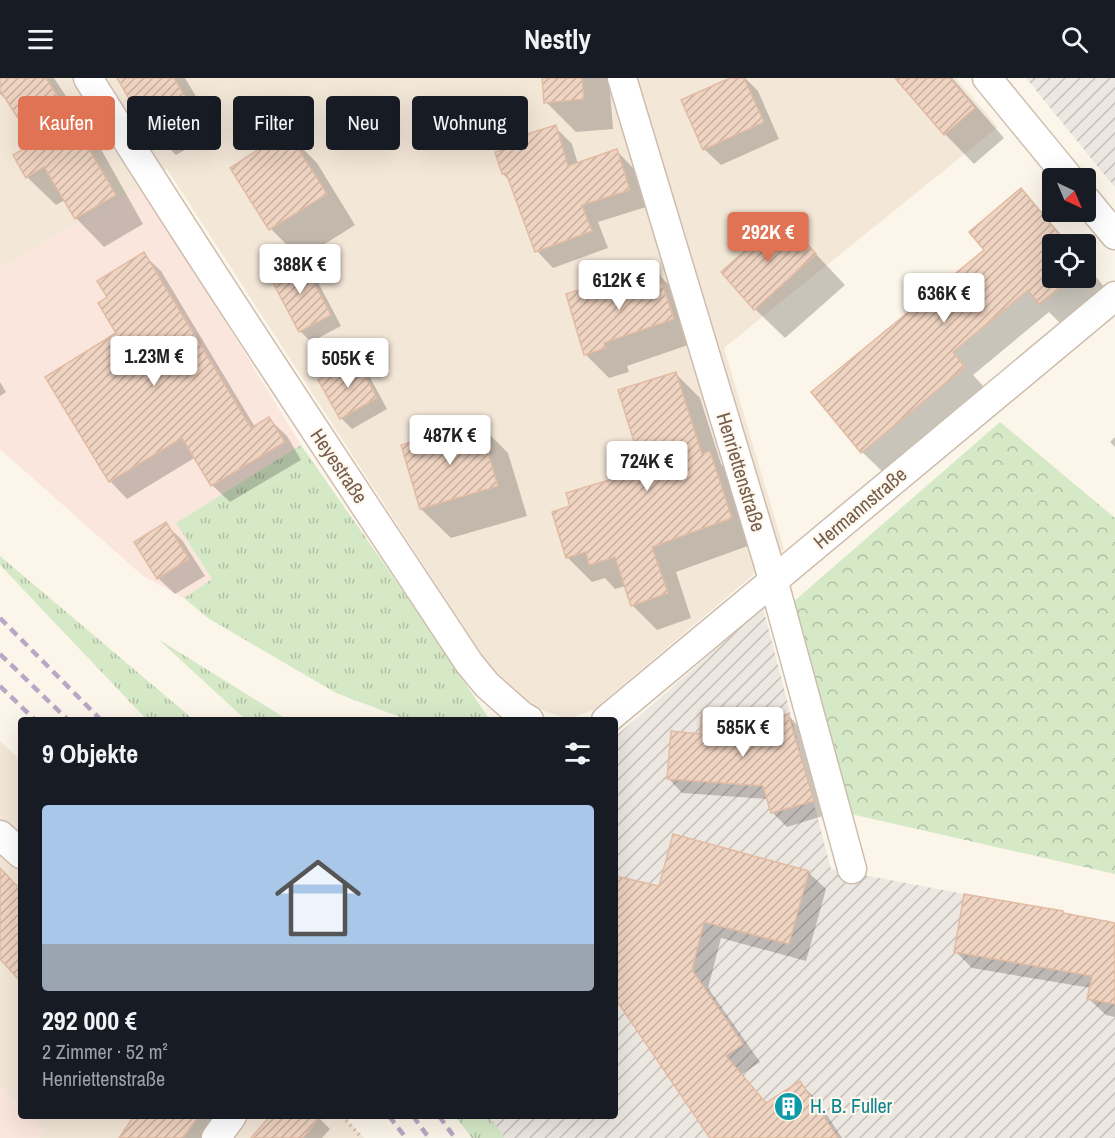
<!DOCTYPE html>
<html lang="de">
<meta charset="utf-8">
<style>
:root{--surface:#171b24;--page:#20242c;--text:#f1f3f6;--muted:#9ea1a6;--line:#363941;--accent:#e07354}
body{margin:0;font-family:"Archivo Narrow",sans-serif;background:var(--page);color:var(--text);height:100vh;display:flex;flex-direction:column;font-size:22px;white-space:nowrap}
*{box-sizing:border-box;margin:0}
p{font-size:20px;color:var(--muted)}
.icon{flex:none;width:33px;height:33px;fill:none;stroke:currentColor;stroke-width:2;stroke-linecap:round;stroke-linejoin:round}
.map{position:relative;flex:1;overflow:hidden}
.details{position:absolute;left:18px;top:639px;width:600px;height:402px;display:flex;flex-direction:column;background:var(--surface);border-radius:6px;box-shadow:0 6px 24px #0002}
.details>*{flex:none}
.guide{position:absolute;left:18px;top:18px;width:600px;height:54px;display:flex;gap:12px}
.needle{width:39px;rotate:136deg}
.fabs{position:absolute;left:1042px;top:90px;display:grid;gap:12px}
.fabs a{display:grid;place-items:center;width:54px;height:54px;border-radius:6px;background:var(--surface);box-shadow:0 6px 24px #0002;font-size:30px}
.price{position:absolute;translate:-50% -51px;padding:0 14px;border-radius:6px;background:#fff;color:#222;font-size:20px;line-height:39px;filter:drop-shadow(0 2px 3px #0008)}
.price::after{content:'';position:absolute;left:50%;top:36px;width:18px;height:14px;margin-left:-9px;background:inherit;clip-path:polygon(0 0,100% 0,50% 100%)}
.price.selected{background:var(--accent);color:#fff}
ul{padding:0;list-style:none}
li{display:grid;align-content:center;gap:12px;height:318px;padding:0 24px}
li+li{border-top:2px solid var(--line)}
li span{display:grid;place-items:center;height:186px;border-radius:6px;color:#555}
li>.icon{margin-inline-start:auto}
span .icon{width:108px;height:108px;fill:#fffc;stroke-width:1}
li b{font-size:26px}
h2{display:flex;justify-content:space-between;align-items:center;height:72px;padding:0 24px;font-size:26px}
.pill{padding:0 21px;border-radius:6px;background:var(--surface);box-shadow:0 6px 24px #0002;font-size:21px;line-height:54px}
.pill.selected{background:var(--accent);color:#fff}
header{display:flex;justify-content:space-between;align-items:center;height:78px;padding:0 24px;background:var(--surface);font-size:27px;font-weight:700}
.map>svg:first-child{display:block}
</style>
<header><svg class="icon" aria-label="menu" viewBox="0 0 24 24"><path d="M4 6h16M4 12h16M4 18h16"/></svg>Nestly<svg class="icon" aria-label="search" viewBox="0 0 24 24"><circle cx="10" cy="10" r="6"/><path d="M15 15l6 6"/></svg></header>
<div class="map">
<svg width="1115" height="1060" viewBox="0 0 1115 1060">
<defs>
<pattern id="industrial-furrows" width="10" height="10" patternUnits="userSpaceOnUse" patternTransform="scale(1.5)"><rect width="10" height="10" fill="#ede7e2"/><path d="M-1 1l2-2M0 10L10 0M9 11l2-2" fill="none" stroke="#c5beb9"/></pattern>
<pattern id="grass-tufts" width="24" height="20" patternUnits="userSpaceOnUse" patternTransform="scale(1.5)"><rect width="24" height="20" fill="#d5e9c7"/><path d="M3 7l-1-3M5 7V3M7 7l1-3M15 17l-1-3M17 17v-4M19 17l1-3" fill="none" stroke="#b1c0a4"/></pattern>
<pattern id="forest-crowns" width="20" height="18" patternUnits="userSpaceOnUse" patternTransform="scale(1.5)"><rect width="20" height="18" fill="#d5e9c7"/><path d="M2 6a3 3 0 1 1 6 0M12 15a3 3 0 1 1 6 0" fill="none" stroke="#b1c0a4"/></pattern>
<pattern id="building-hatch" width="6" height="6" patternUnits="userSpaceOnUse" patternTransform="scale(1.5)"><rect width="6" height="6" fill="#f0d4c2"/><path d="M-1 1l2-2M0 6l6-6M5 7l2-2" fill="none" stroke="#c7afa0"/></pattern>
</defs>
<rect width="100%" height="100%" fill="#fcf5e9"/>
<g fill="#f3e7d8">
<path d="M0,0H956L998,49L724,270L784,471L593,632L567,641L529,627L501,605L469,557L167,91L0,191Z"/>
<path d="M0,663L21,683V1030L0,1009Z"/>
<path d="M30,1038H344L364,1060H39L44,1052Z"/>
</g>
<g fill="#fbe6dd">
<path d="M141,106L301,367L177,445L212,501L184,520L143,498L0,371V191Z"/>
<path d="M0,1009L21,1030V1038H30L44,1052L39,1060H0Z"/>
</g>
<g fill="url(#industrial-furrows)">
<path d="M1026,0H1115V109L1103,95Z"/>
<path d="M763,530L831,791L1115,844V1060H505L489,1038H615V659Z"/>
</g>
<g fill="url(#grass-tufts)">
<path d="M301,367L405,516L490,642H408L336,615L208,540L184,520L212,501L176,445Z"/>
<path d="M0,478L194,642H147L0,487Z"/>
<path d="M158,561L288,642H246Z"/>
<path d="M455,1038H489L505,1060H472Z"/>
</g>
<path fill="url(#forest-crowns)" d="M1000,344L1115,440V796L842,734L784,532Z"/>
<g fill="#0003">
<path d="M0,0H54L102,73L143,146L104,169L76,140L65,122L56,127L27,99L36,65L11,26L0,16Z"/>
<path d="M118,0H185L217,54L176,77L146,48Z"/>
<path d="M544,0H609L613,51L576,54L546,24Z"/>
<path d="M734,0H745L758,13L779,61L721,87L704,71Z"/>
<path d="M897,0H952L1004,60L974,86L945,56Z"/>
<path d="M555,49L572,66L578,86L617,73L633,90L646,129L598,144L608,170L553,190L537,173L510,103L503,96L513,71Z"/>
<path d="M287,55L317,85L355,147L301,181L271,151L232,90Z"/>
<path d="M1021,112L1042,134L1069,166H1053V200H1086V187L1106,211L1062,247L1049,234L973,297L986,311L884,395L862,374Z"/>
<path d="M783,141L845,207L785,260L755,231Z"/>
<path d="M143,176L161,193L255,349L269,341L287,358L301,382L230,424L212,407L196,379L127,421L110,403L118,256L109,220Z"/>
<path d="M301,182L312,193L341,248L311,264L300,253Z"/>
<path d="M657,195L681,219L697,264L627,288L629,294L609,300L585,276L587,211L594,217Z"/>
<path d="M356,283L367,294L387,331L352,351L341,340Z"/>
<path d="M675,295L700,320L721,386L735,400L756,465L676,494L691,540L657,552L632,527L626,508L615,511L605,500L592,504L567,479L572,429L645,393Z"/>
<path d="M0,304L6,314L0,318Z"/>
<path d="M478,345L508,375L527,438L451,460L421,431Z"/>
<path d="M1115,359V369L1110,364Z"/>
<path d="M165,446L182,462L205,498L175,516L158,500Z"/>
<path d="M734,637L747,649L788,637L801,651L826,737L787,749L773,735L769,721L682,715L669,701Z"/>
<path d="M808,794L826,811L806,883L721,860L708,910L760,984L742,996L767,1026L800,1005L817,1022L842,1060H711L615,917V800L660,810Z"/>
<path d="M1063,834L1066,837L1115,846V939L1106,937L1089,921L1091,910L972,890L955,873Z"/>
<path d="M136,1038H217L201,1060H121Z"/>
<path d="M272,1038H317L330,1051L322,1060H253Z"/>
</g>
<g fill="url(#building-hatch)" stroke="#e2bba3" stroke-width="1.5">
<path d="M0,0H46L74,44H73L116,117L75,141L44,89L26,100L13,77L34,65L0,12Z"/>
<path d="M117,0H174L188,23L145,48Z"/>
<path d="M542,0H582L584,21L544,25Z"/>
<path d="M730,0H744L764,44L703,72L681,22Z"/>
<path d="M895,0H950L975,30L944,57Z"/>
<path d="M556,47L568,88L617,71L630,112L582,127L592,153L535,174L506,95L502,96L495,74L511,70L508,62Z"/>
<path d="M287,53L327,116L269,152L230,90Z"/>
<path d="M1021,110L1067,166H1053V200H1072L1039,226L1028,212L953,274L965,289L861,375L811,314L984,172L969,154Z"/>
<path d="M783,139L816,176L754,232L721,194Z"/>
<path d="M144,174L251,350L269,339L285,364L211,408L182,360L109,404L45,299L116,255L98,225L107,219L97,203Z"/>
<path d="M301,180L331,237L299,254L269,197Z"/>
<path d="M658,193L674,241L604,265L606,270L584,277L566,216L588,209L590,216Z"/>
<path d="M356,281L377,320L340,341L318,302Z"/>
<path d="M676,294L702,376L710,373L732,440L652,469L668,515L631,528L615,479L589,487L586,474L566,480L552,434L570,428L566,415L643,392L618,312Z"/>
<path d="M479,344L498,408L420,431L401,367Z"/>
<path d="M166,444L189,481L157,501L134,464Z"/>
<path d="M702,633L734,635L733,652L788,636L814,723L771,735L763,708L667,701L671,653L700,656Z"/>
<path d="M673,756L809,793L789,866L704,844L692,892L743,966L726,978L766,1025L800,1003L838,1060H710L615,920V798L659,808Z"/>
<path d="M0,790L21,812V904L0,881Z"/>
<path d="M964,816L1063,833V835L1115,845V926L1087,921L1092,898L954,874Z"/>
<path d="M134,1038H199L183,1060H119Z"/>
<path d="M270,1038H321L303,1060H251Z"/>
</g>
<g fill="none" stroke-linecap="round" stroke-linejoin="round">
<defs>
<g id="minor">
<path d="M88,0C211,197 341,391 469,585L487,607L522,638L529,642"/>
<path d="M622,0L773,501L852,791"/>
<path d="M987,0L1069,100"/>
<path d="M1086,122L1115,157"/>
<path d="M606,642L1115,218"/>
<path d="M0,757L21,776"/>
<path d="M216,1060L232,1038"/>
</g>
</defs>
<use href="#minor" stroke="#cebdaf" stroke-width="31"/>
<path stroke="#d5b8a4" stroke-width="4" stroke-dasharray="1.5 4.5" stroke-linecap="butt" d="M342,1038L362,1060"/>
<use href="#minor" stroke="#fff" stroke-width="28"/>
<g stroke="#b8a7c6" stroke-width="4.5" stroke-dasharray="9 6" stroke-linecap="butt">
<path d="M0,540L101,642"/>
<path d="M0,576L68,642"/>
<path d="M0,608L35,642"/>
<path d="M389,1038L406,1060"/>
<path d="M413,1038L429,1060"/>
<path d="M439,1038L455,1060"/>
</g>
</g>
<defs>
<symbol id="building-disc" viewBox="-11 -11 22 22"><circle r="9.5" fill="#0f9aa8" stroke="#fef9ef"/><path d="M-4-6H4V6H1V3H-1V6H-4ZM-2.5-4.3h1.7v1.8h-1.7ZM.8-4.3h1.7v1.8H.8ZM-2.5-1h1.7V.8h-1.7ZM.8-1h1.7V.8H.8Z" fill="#fff"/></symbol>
</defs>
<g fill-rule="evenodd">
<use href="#building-disc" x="772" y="1012" width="33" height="33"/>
</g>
<g text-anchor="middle" stroke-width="4.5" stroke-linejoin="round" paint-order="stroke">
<g font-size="20" fill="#765c4d" stroke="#fef9ef">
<text transform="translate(339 388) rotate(56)" y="7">Heyestraße</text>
<text transform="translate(741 394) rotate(73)" y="7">Henriettenstraße</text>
<text transform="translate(860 430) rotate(-40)" y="7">Hermannstraße</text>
</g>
<g font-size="20" fill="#0d838f" stroke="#fef9ef" text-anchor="start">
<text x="810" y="1035">H. B. Fuller</text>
</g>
</g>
</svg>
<div class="fabs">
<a><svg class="needle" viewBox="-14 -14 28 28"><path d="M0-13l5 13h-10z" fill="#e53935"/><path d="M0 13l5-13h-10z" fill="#9ea1a6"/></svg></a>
<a><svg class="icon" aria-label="locate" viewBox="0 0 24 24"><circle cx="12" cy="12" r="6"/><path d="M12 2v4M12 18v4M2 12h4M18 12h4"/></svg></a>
</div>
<b class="price selected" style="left:768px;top:185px">292K €</b>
<b class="price" style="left:300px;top:217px">388K €</b>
<b class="price" style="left:619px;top:233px">612K €</b>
<b class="price" style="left:944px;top:246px">636K €</b>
<b class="price" style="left:154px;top:309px">1.23M €</b>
<b class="price" style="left:348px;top:311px">505K €</b>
<b class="price" style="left:450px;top:388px">487K €</b>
<b class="price" style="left:647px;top:414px">724K €</b>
<b class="price" style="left:743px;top:680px">585K €</b>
<div class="guide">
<a class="pill selected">Kaufen</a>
<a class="pill">Mieten</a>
<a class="pill">Filter</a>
<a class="pill">Neu</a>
<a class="pill">Wohnung</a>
</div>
<section class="details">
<h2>9 Objekte<svg class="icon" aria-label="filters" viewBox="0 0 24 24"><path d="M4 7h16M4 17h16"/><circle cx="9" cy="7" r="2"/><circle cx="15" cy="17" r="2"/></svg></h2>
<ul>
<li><span style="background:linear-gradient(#a9c7e8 75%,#9aa5b1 0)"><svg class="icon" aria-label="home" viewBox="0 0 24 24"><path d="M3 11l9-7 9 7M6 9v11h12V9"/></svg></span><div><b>292 000 €</b><p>2 Zimmer · 52 m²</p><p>Henriettenstraße</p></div></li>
</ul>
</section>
</div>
